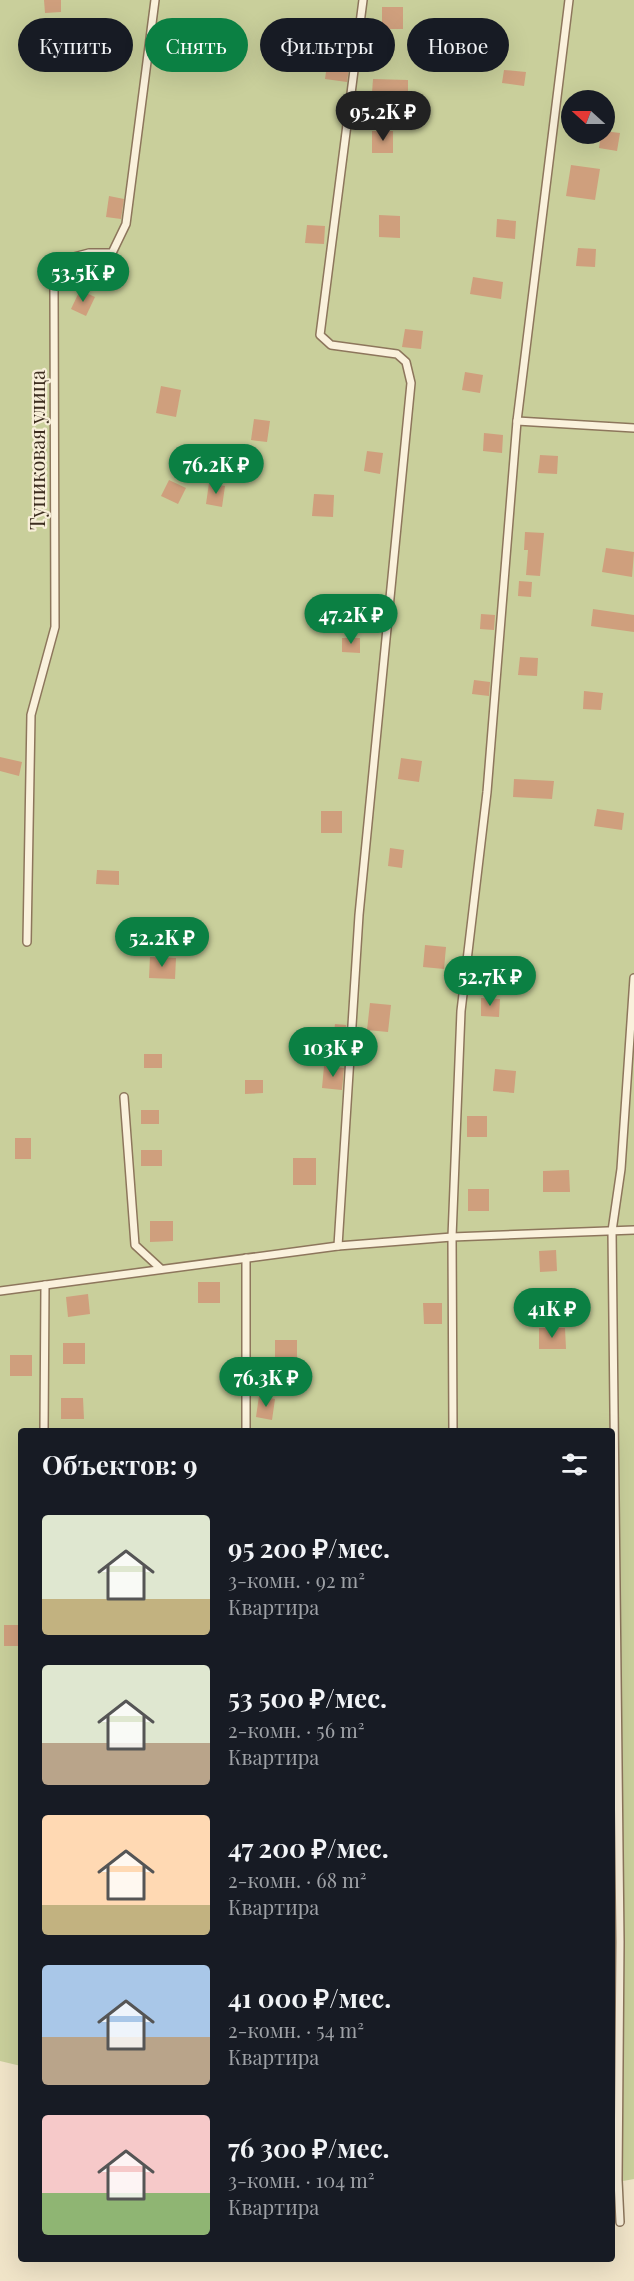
<!DOCTYPE html>
<html lang="ru">
<meta charset="utf-8">
<style>
:root{--surface:#171b24;--page:#20242c;--text:#f1f3f6;--muted:#9ea1a6;--accent:#0b8043}
body{margin:0;font-family:"Playfair Display",serif;background:var(--page);color:var(--text);height:100vh;display:flex;flex-direction:column;font-size:22px;white-space:nowrap}
*{box-sizing:border-box;margin:0}
p{font-size:20px;color:var(--muted)}
.icon{flex:none;width:33px;height:33px;fill:none;stroke:currentColor;stroke-width:2;stroke-linecap:round;stroke-linejoin:round}
.map{position:relative;flex:1;overflow:hidden}
.sheet{position:absolute;left:18px;top:1428px;width:597px;height:834px;display:flex;flex-direction:column;background:var(--surface);border-radius:6px;box-shadow:0 6px 24px #0002}
.sheet>*{flex:none}
.top-card{position:absolute;left:18px;top:18px;width:598px;height:54px;display:flex;gap:12px}
.needle{width:39px;rotate:291deg}
.fabs{position:absolute;left:561px;top:90px;display:grid;gap:12px}
.fabs a{display:grid;place-items:center;width:54px;height:54px;border-radius:50%;background:var(--surface);box-shadow:0 6px 24px #0002;font-size:30px}
.price{position:absolute;translate:-50% -51px;padding:0 14px;border-radius:21px;background:var(--accent);color:#fff;font-size:20px;line-height:39px;filter:drop-shadow(0 2px 3px #0008)}
.price::after{content:'';position:absolute;left:50%;top:36px;width:18px;height:14px;margin-left:-9px;background:inherit;clip-path:polygon(0 0,100% 0,50% 100%)}
.price.active{background:#222;color:#fff}
ul{padding:0;list-style:none}
li{display:flex;align-items:center;gap:18px;height:150px;padding:0 24px}
li span{display:grid;place-items:center;flex:none;width:168px;height:120px;border-radius:6px;color:#555}
li>.icon{margin-inline-start:auto}
span .icon{width:72px;height:72px;fill:#fffc;stroke-width:1}
li b{font-size:26px}
h2{display:flex;justify-content:space-between;align-items:center;height:72px;padding:0 24px;font-size:26px}
.pill{padding:0 21px;border-radius:27px;background:var(--surface);box-shadow:0 6px 24px #0002;font-size:21px;line-height:54px}
.pill.active{background:var(--accent);color:#fff}
.map>svg:first-child{display:block}
</style>
<div class="map">
<svg width="634" height="2281" viewBox="0 0 634 2281">
<rect width="100%" height="100%" fill="#f0e4c8"/>
<path fill="#c9cf9b" fill-rule="evenodd" d="M0,0H634V2179L612,2183V1431H21V2066L0,2061ZM572,100H604V134H572Z"/>
<g fill="#cf9f7d">
<path d="M44,0H61V12L45,13Z"/>
<rect x="382" y="7" width="21" height="22"/>
<path d="M104,32L121,34L117,55L101,53Z"/>
<path d="M478,36L494,37L492,51L476,49Z"/>
<path d="M327,65L349,68L347,82L325,79Z"/>
<path d="M504,70L526,72L524,86L502,83Z"/>
<path d="M373,79L408,80V93H372Z"/>
<rect x="372" y="131" width="21" height="22"/>
<path d="M604,131L620,133L617,151L599,148L601,134Z"/>
<path d="M571,165L600,169L595,200L566,196Z"/>
<path d="M109,196L124,199L121,219L106,217Z"/>
<path d="M379,215L400,216V238L379,237Z"/>
<path d="M497,219L516,221L515,239L496,237Z"/>
<path d="M307,225L325,226L324,244L305,243Z"/>
<path d="M578,248L596,249L595,267L576,266Z"/>
<path d="M473,277L503,282L501,299L470,294Z"/>
<path d="M80,290L95,297L86,316L71,309Z"/>
<path d="M405,329L423,331L421,349L402,347Z"/>
<path d="M465,372L483,375L480,393L462,390Z"/>
<path d="M161,386L181,390L176,417L156,413Z"/>
<path d="M254,419L270,421L267,442L251,440Z"/>
<path d="M484,433L503,435L502,453L483,451Z"/>
<path d="M367,451L383,453L380,474L364,471Z"/>
<path d="M540,455L558,456L557,474L538,473Z"/>
<path d="M169,480L186,488L178,504L161,496Z"/>
<path d="M209,483L225,486L222,507L206,504Z"/>
<path d="M314,494L334,495L333,517L312,516Z"/>
<path d="M525,532L544,533L540,576L526,575L528,550H524Z"/>
<path d="M606,548L634,552L632,577L602,572Z"/>
<path d="M519,581L532,582L531,597L518,596Z"/>
<path d="M593,609L634,615V632L591,626Z"/>
<path d="M481,614L495,615L494,630L480,629Z"/>
<path d="M342,638H360V653L342,652Z"/>
<path d="M520,657L538,658L537,676L518,675Z"/>
<path d="M474,680L490,682L489,696L472,694Z"/>
<path d="M584,691L603,693L601,710L583,709Z"/>
<path d="M0,757L22,762L19,776L0,771Z"/>
<path d="M401,758L422,761L419,782L398,779Z"/>
<path d="M514,779L554,781L552,799L513,797Z"/>
<path d="M597,809L624,813L622,830L594,826Z"/>
<rect x="321" y="811" width="21" height="22"/>
<path d="M390,848L404,850L402,868L388,866Z"/>
<path d="M97,870L119,871V885L96,884Z"/>
<path d="M425,945L446,947L444,969L423,967Z"/>
<path d="M150,957L176,958L175,979L149,978Z"/>
<path d="M481,998L500,999L499,1017L481,1016Z"/>
<path d="M370,1003L391,1005L388,1032L367,1030Z"/>
<path d="M335,1024L346,1025L345,1041L333,1040Z"/>
<rect x="144" y="1054" width="18" height="14"/>
<path d="M324,1066L344,1068L342,1090L322,1088Z"/>
<path d="M495,1069L516,1071L514,1093L493,1091Z"/>
<path d="M245,1080H263V1093L245,1094Z"/>
<rect x="141" y="1110" width="18" height="14"/>
<rect x="467" y="1116" width="20" height="21"/>
<rect x="15" y="1138" width="16" height="21"/>
<rect x="141" y="1150" width="21" height="16"/>
<rect x="293" y="1158" width="23" height="27"/>
<path d="M569,1170L570,1192H543V1171Z"/>
<rect x="468" y="1189" width="21" height="22"/>
<path d="M150,1221H173V1241L150,1242Z"/>
<path d="M556,1250L557,1271L540,1272L539,1251Z"/>
<rect x="198" y="1282" width="22" height="21"/>
<path d="M88,1294L90,1314L68,1317L66,1297Z"/>
<path d="M423,1303H442V1324H424Z"/>
<path d="M539,1328H565L566,1349H539Z"/>
<rect x="275" y="1340" width="22" height="21"/>
<rect x="63" y="1343" width="22" height="21"/>
<rect x="10" y="1355" width="22" height="21"/>
<path d="M259,1396L275,1399L272,1420L256,1417Z"/>
<path d="M61,1398H83L84,1419H61Z"/>
<rect x="4" y="1625" width="17" height="21"/>
</g>
<g fill="none" stroke-linecap="round" stroke-linejoin="round">
<defs>
<g id="lane">
<path d="M517,421L634,428"/>
<path d="M27,942L31,715L55,627L54,289L70,258L89,253H112L126,224L155,0"/>
<path d="M124,1097L135,1245L161,1269"/>
<path d="M338,1246L359,915L411,383L406,362L397,354L331,345L320,335L363,0"/>
<path d="M246,1258V1431"/>
<path d="M0,1291L338,1246L452,1237L634,1230"/>
<path d="M44,1431L45,1285"/>
<path d="M453,1431L452,1237L461,1011L487,792L517,421L569,0"/>
<path d="M620,2222L618,2180L620,1942L612,1231L621,1169L634,978"/>
</g>
</defs>
<use href="#lane" stroke="#8d765c" stroke-width="10"/>
<use href="#lane" stroke="#faf1dc" stroke-width="7"/>
</g>
<g text-anchor="middle" stroke-width="4.5" stroke-linejoin="round" paint-order="stroke">
<g font-size="20" fill="#3d2e20" stroke="#f7eed8">
<text transform="translate(38 450) rotate(-90)" y="7">Тупиковая улица</text>
</g>
</g>
</svg>
<div class="fabs">
<a><svg class="needle" viewBox="-14 -14 28 28"><path d="M0-13l5 13h-10z" fill="#e53935"/><path d="M0 13l5-13h-10z" fill="#9ea1a6"/></svg></a>
</div>
<b class="price active" style="left:383px;top:142px">95.2K ₽</b>
<b class="price" style="left:83px;top:303px">53.5K ₽</b>
<b class="price" style="left:216px;top:495px">76.2K ₽</b>
<b class="price" style="left:351px;top:645px">47.2K ₽</b>
<b class="price" style="left:162px;top:968px">52.2K ₽</b>
<b class="price" style="left:490px;top:1007px">52.7K ₽</b>
<b class="price" style="left:333px;top:1078px">103K ₽</b>
<b class="price" style="left:552px;top:1339px">41K ₽</b>
<b class="price" style="left:266px;top:1408px">76.3K ₽</b>
<div class="top-card">
<a class="pill">Купить</a>
<a class="pill active">Снять</a>
<a class="pill">Фильтры</a>
<a class="pill">Новое</a>
</div>
<section class="sheet">
<h2>Объектов: 9<svg class="icon" aria-label="filters" viewBox="0 0 24 24"><path d="M4 7h16M4 17h16"/><circle cx="9" cy="7" r="2"/><circle cx="15" cy="17" r="2"/></svg></h2>
<ul>
<li><span style="background:linear-gradient(#dfe7d0 70%,#c2b280 0)"><svg class="icon" aria-label="home" viewBox="0 0 24 24"><path d="M3 11l9-7 9 7M6 9v11h12V9"/></svg></span><div><b>95 200 ₽/мес.</b><p>3-комн. · 92 m²</p><p>Квартира</p></div></li>
<li><span style="background:linear-gradient(#dfe7d0 65%,#b9a48a 0)"><svg class="icon" aria-label="home" viewBox="0 0 24 24"><path d="M3 11l9-7 9 7M6 9v11h12V9"/></svg></span><div><b>53 500 ₽/мес.</b><p>2-комн. · 56 m²</p><p>Квартира</p></div></li>
<li><span style="background:linear-gradient(#ffd9b3 75%,#c2b280 0)"><svg class="icon" aria-label="home" viewBox="0 0 24 24"><path d="M3 11l9-7 9 7M6 9v11h12V9"/></svg></span><div><b>47 200 ₽/мес.</b><p>2-комн. · 68 m²</p><p>Квартира</p></div></li>
<li><span style="background:linear-gradient(#a9c7e8 60%,#b9a48a 0)"><svg class="icon" aria-label="home" viewBox="0 0 24 24"><path d="M3 11l9-7 9 7M6 9v11h12V9"/></svg></span><div><b>41 000 ₽/мес.</b><p>2-комн. · 54 m²</p><p>Квартира</p></div></li>
<li><span style="background:linear-gradient(#f6c9c9 65%,#8fb573 0)"><svg class="icon" aria-label="home" viewBox="0 0 24 24"><path d="M3 11l9-7 9 7M6 9v11h12V9"/></svg></span><div><b>76 300 ₽/мес.</b><p>3-комн. · 104 m²</p><p>Квартира</p></div></li>
</ul>
</section>
</div>
